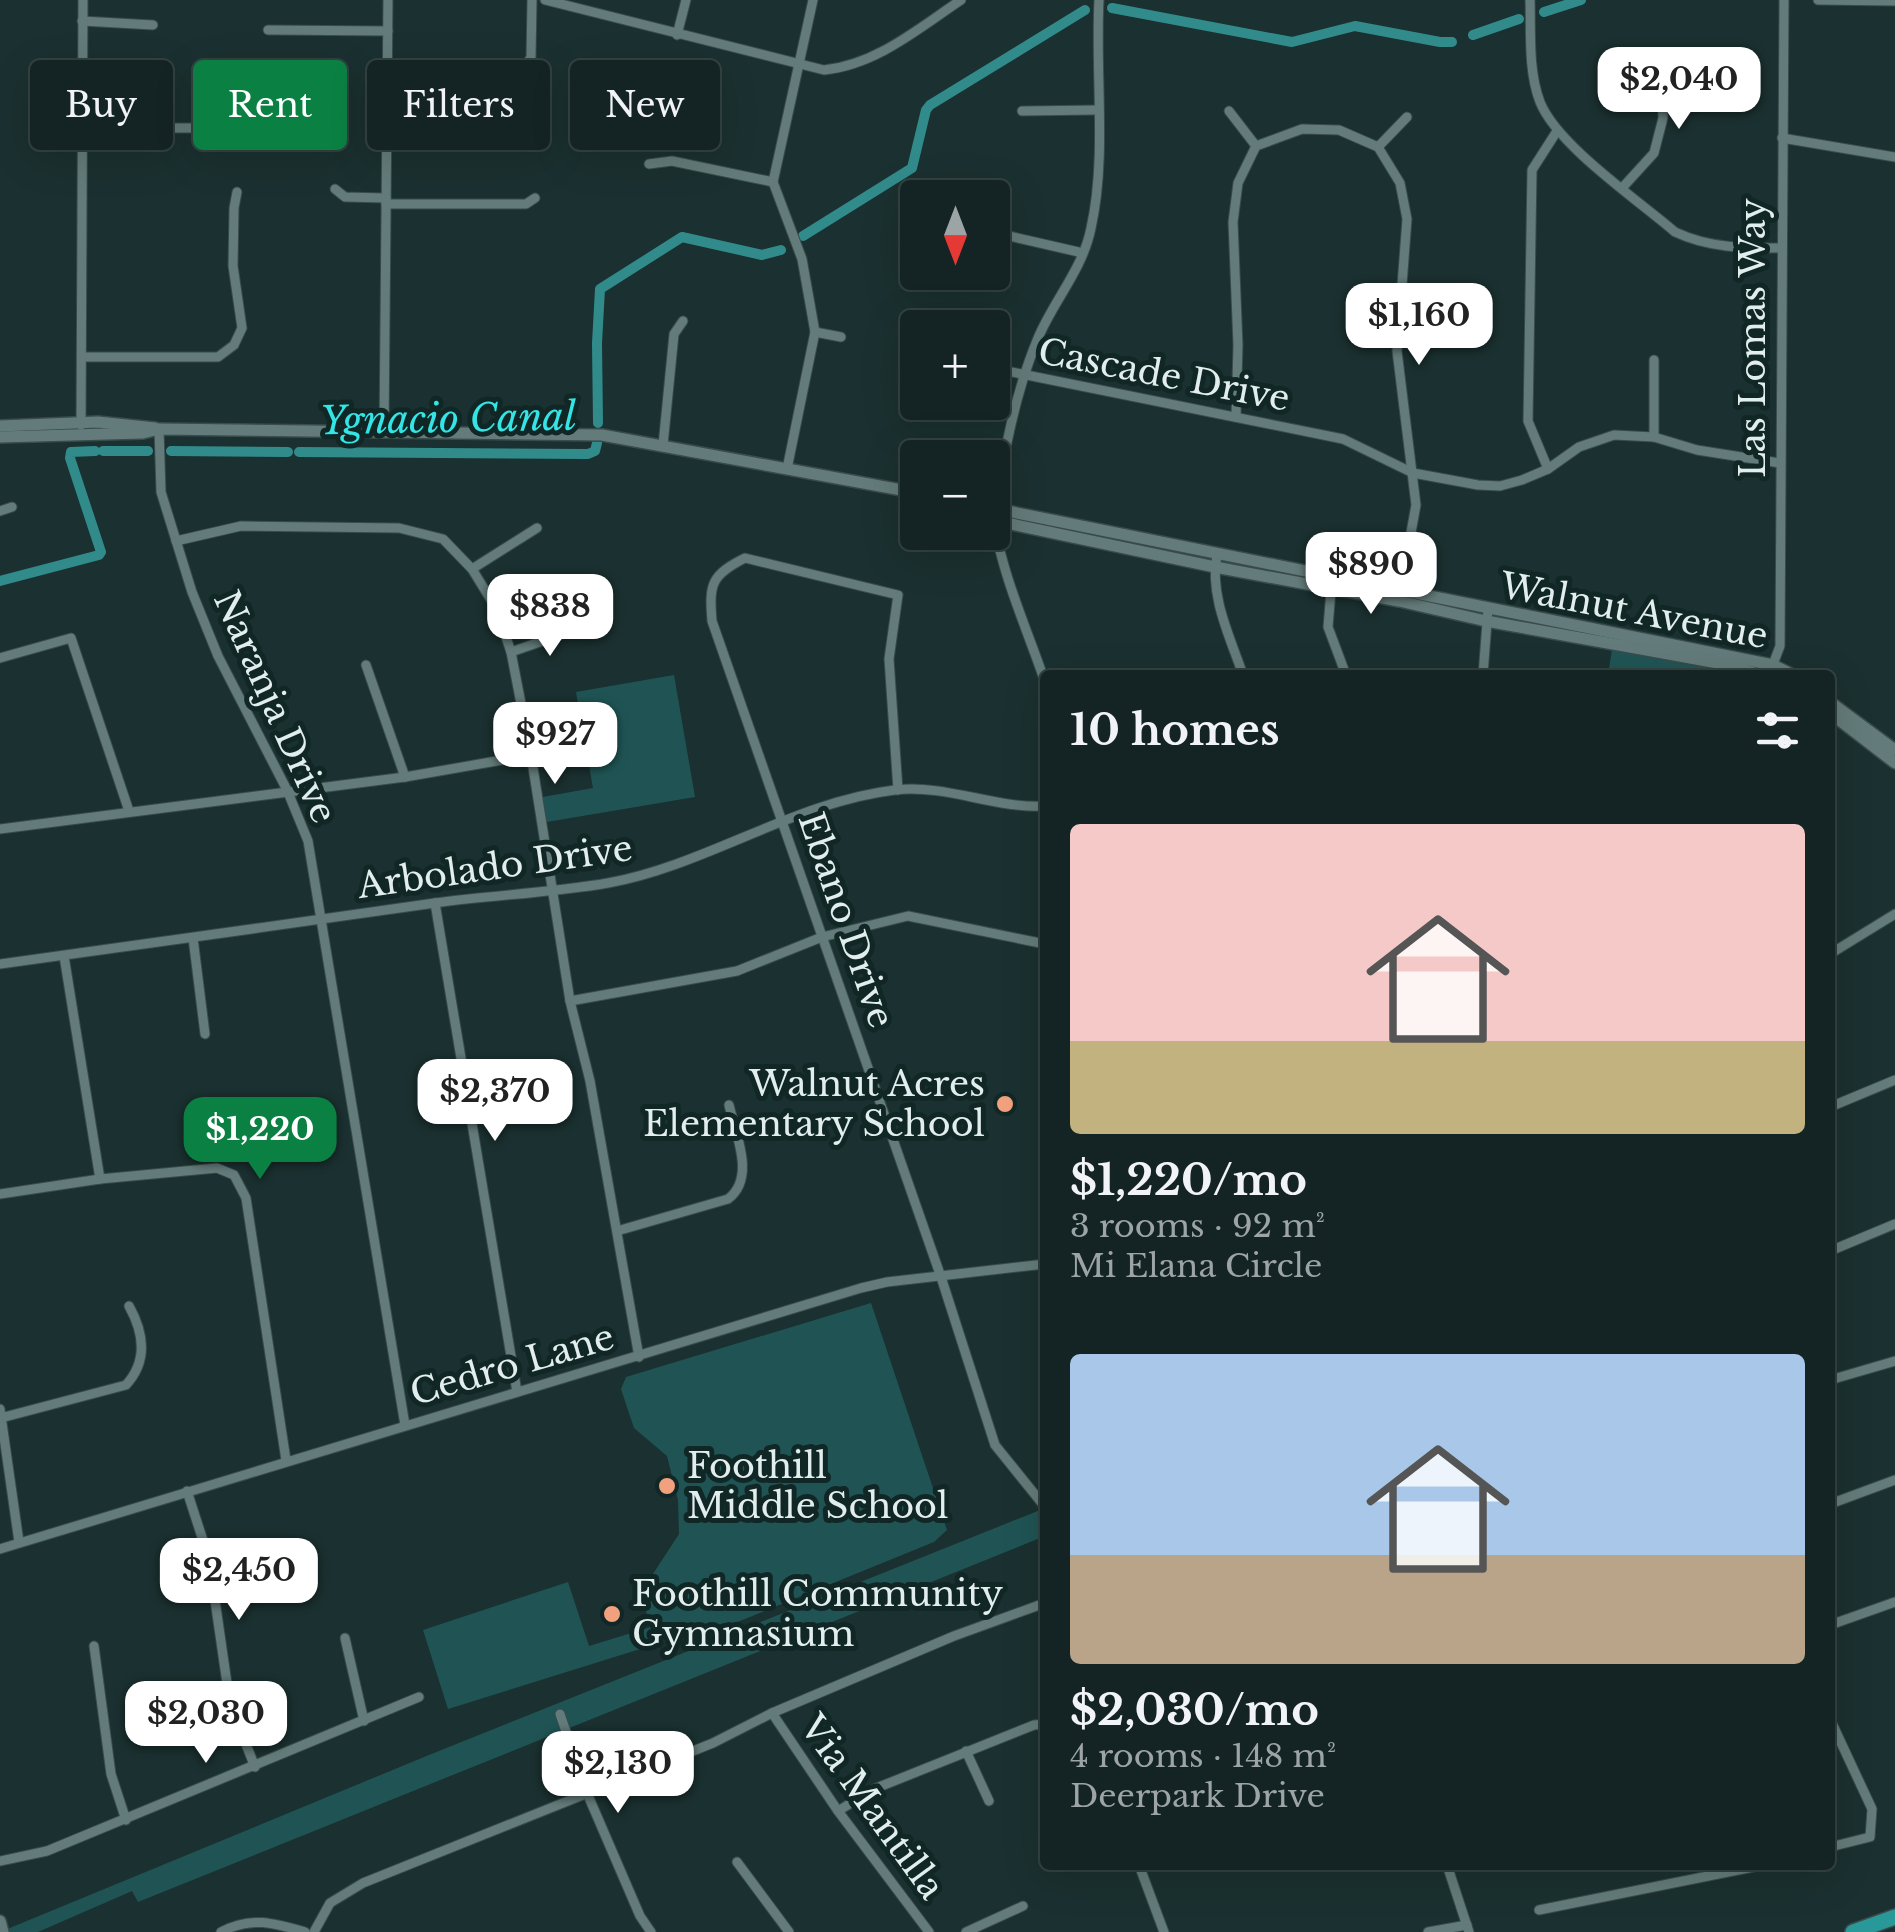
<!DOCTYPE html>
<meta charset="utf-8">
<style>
:root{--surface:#142424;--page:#213031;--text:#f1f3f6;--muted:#9da4a6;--line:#334141;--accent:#0b8043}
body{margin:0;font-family:"Libre Baskerville",serif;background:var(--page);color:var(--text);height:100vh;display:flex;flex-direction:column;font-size:38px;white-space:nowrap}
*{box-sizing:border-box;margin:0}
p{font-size:32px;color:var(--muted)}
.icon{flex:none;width:55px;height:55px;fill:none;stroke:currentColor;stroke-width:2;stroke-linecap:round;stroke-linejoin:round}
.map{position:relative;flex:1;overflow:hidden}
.side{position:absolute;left:1040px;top:670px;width:795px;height:1200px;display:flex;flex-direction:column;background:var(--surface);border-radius:10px;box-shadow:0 10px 40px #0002,0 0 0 2px var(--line)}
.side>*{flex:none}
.banner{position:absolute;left:30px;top:60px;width:860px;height:90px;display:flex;gap:20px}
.needle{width:65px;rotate:180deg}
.buttons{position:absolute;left:900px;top:180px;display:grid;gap:20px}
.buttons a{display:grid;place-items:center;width:110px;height:110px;border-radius:10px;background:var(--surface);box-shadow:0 10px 40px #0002,0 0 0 2px var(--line);font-size:50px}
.price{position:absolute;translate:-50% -85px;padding:0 22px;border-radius:20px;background:#fff;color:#222;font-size:32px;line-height:65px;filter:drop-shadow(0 2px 5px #0008)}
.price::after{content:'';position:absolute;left:50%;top:60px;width:30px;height:22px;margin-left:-15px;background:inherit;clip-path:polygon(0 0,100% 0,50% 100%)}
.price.active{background:var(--accent);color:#fff}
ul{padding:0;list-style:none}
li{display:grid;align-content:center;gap:20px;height:530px;padding:0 30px}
li span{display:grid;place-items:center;height:310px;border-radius:10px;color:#555}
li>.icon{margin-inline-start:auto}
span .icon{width:180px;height:180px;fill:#fffc;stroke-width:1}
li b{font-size:42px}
h2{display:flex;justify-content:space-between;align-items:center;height:120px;padding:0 30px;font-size:42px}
.pill{padding:0 35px;border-radius:10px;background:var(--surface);box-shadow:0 10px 40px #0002,0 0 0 2px var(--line);font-size:35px;line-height:90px}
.pill.active{background:var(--accent);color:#fff}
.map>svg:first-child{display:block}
</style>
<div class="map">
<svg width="1895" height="1932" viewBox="0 0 1895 1932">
<rect width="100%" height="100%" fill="#1b3030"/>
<g fill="#205454">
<path d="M1613,643L1760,675H1608Z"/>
<path d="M674,675L695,797L541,823L537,798L593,788L576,692Z"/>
<path d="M871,1303L947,1530L934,1542L693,1640L665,1626L669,1640L448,1709L423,1630L568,1582L589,1646L651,1627L638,1586L651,1582V1577L679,1534L678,1500L667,1456L634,1428L621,1389L626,1377Z"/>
<path d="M1045,1508V1536L138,1902L132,1891L38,1932H0L429,1755Z"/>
</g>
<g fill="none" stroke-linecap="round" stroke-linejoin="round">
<g stroke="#328b8b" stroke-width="10">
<path d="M1112,8L1292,42L1355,26L1440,42H1452"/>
<path d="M1544,12L1581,0"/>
<path d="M1473,35L1519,19"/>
<path d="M803,236L912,168L926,110L930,105L1085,10"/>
<path d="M598,423L597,343L600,289L682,237L762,255L781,250"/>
<path d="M103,451H148"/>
<path d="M171,451L288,452"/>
<path d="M299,452L588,454L595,451L597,443"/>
<path d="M0,581L99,555L101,552L70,458L71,452L95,451"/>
</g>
<defs>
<g id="minor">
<path d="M545,0L824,70C876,65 919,28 961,0"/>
<path d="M1530,0C1531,32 1528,71 1540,102C1557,145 1638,200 1675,232C1709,248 1743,248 1780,248"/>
<path d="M1818,0L1895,1"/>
<path d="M82,21L153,25"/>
<path d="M268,30L388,31"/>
<path d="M677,35L686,0"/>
<path d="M520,76L531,57L532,0"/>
<path d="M1022,111L1097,110"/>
<path d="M1229,111L1256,146"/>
<path d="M84,128H248"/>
<path d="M1782,138L1895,157"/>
<path d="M1378,147L1407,117"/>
<path d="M649,164L672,161L773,182"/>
<path d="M1623,187L1654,153L1663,118L1660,54"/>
<path d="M335,189L345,197L386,198"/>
<path d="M386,204H526L535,198"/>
<path d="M912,222L918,221"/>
<path d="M992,232L1083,253"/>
<path d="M815,332L841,337"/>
<path d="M82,357H218L234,345L242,328L233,266L234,208L237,192"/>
<path d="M992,368L1343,439L1413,473L1478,485L1500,486L1522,480L1548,469L1579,447L1614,435L1654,437L1697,450L1780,463"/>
<path d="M1236,417L1238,345L1233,222L1238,183L1256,146L1302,129L1339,130L1378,147L1400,183L1407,219L1397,351L1416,505L1400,593"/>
<path d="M81,425L83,0"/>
<path d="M159,429L161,492L192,592L218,656L287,790L308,841L405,1425"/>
<path d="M384,430L388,0"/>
<path d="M1654,437V360"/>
<path d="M663,445L674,334L683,321"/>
<path d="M787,469L815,332L802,259L773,182L813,0"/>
<path d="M1548,469L1528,421L1532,170L1557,131"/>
<path d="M0,511L12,507"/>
<path d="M176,541L241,526L399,528L443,539L472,569L496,608L511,652L531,755L570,1001L590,1081L639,1357"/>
<path d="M1217,555C1209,595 1230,637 1243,675"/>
<path d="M472,569L537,528"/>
<path d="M1332,578L1328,627L1346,675"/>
<path d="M511,652L577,629"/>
<path d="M0,658L71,638L129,811"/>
<path d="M366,665L405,777"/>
<path d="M1483,675L1488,609"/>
<path d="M1769,675L1780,646L1784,0"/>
<path d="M1045,682C1030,637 999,567 995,522C994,505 999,486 1002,469C1010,423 1020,381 1038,338C1054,300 1083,269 1091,228C1107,157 1095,74 1099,0"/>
<path d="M898,790L889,659L898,595L745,558C711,575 709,584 712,621L941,1277L995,1445L1045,1507"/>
<path d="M0,829L405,777L531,755"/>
<path d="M435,903L517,1392"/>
<path d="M193,938L205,1034"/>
<path d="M1830,954L1895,914"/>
<path d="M64,956L100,1179"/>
<path d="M0,964C145,945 290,923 435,903C492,895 551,893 608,883C707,865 794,802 895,790C947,784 995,809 1045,806"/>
<path d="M570,1001L737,971L822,937L908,916L1045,944"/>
<path d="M1830,1107L1895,1080"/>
<path d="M0,1194L100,1179L217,1168L234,1175L246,1198L286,1460"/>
<path d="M617,1231L728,1199C756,1178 736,1135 729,1105"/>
<path d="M1830,1251L1895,1224"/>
<path d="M1830,1380L1895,1361"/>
<path d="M0,1409L19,1542"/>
<path d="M1,1418L126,1385C148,1361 144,1333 129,1306"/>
<path d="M187,1491L209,1559L230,1704L255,1767"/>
<path d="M1830,1504L1895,1480"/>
<path d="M0,1549L861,1288L887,1282L1045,1264"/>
<path d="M1830,1625L1895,1602"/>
<path d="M345,1638L364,1721"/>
<path d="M94,1646L111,1774L126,1820"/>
<path d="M772,1713L838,1811L929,1932"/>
<path d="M560,1714L587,1793L640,1916L651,1932"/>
<path d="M1830,1719L1872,1809L1870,1837L1830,1847"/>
<path d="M966,1751L989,1801"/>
<path d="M838,1811L874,1789L1034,1725L1045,1724"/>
<path d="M0,1861L47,1851L419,1697"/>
<path d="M737,1862L789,1932"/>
<path d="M1139,1865L1164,1932"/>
<path d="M1447,1865L1469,1932"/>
<path d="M1539,1910L1763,1865"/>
<path d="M221,1932C251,1916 274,1923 305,1932"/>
<path d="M314,1932L330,1903L363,1883L713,1743L772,1713L954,1636L1045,1603"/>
<path d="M966,1932L1023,1906"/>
<path d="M1428,1932L1467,1925"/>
</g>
<g id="tertiary">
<path d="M0,426L98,422L155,428"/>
<path d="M0,437L143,433L159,429L602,435L918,493"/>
<path d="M992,508L1773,665L1793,675"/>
<path d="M992,520L1215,567L1399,601L1486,621L1729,665L1760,675"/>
<path d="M1830,702L1895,750"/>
<path d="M1830,713L1895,763"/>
<path d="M0,1921L3,1932"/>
</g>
<path id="trunk" d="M1853,1932L1895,1917"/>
</defs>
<use href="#minor" stroke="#394b4b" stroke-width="11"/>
<use href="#tertiary" stroke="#394b4b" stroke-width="14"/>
<use href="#trunk" stroke="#394b4b" stroke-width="18"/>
<use href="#minor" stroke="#637b7a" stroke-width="9"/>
<use href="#tertiary" stroke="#637b7a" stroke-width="11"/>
<use href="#trunk" stroke="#289898" stroke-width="15"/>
</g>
<g fill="#f1a17d" stroke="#112726" stroke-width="4">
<circle cx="1005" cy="1104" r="10"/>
<circle cx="667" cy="1486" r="10"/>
<circle cx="612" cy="1614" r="10"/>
</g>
<g text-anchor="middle" stroke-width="10" stroke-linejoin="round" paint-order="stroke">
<g font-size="35" fill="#e2eeee" stroke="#112726">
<text transform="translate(1753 338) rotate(-90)" y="12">Las Lomas Way</text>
<text transform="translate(1164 375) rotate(11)" y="12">Cascade Drive</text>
<text transform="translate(1634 611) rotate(11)" y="12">Walnut Avenue</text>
<text transform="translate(275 707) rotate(66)" y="12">Naranja Drive</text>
<text transform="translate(495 867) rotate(-8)" y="12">Arbolado Drive</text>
<text transform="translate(846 920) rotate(71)" y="12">Ebano Drive</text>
<text transform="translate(512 1365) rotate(-16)" y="12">Cedro Lane</text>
<text transform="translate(872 1807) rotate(54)" y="12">Via Mantilla</text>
</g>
<g font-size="35" fill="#e2eeee" stroke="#112726" text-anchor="start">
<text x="985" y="1096" text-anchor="end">Walnut Acres<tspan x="985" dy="40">Elementary School</tspan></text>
<text x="687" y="1478">Foothill<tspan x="687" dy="40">Middle School</tspan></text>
<text x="632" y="1606">Foothill Community<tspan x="632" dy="40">Gymnasium</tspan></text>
</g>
<g font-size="38" font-style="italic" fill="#35e4e4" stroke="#112726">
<text transform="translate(448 419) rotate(-1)" y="13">Ygnacio Canal</text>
</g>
</g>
</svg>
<div class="buttons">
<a><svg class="needle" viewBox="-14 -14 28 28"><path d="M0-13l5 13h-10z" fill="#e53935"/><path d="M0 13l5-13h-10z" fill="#9da4a6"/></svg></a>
<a>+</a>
<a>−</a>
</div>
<b class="price" style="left:1679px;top:132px">$2,040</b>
<b class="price" style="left:1419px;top:368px">$1,160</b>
<b class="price" style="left:1371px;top:617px">$890</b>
<b class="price" style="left:550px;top:659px">$838</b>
<b class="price" style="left:555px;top:787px">$927</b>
<b class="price" style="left:495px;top:1144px">$2,370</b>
<b class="price active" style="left:260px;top:1182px">$1,220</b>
<b class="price" style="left:239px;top:1623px">$2,450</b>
<b class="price" style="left:206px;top:1766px">$2,030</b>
<b class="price" style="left:618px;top:1816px">$2,130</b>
<div class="banner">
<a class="pill">Buy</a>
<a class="pill active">Rent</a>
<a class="pill">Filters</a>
<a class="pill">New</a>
</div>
<section class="side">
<h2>10 homes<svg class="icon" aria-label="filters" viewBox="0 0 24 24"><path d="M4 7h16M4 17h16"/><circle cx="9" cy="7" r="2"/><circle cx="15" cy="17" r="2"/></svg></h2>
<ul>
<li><span style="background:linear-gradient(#f6c9c9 70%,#c2b280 0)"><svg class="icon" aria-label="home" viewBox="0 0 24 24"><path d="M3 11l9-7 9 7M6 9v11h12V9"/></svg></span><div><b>$1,220/mo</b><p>3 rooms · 92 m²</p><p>Mi Elana Circle</p></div></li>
<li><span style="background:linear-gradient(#a9c7e8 65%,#b9a48a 0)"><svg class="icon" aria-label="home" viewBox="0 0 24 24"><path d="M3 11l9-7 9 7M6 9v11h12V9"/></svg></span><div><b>$2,030/mo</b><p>4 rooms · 148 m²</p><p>Deerpark Drive</p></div></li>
</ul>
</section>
</div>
